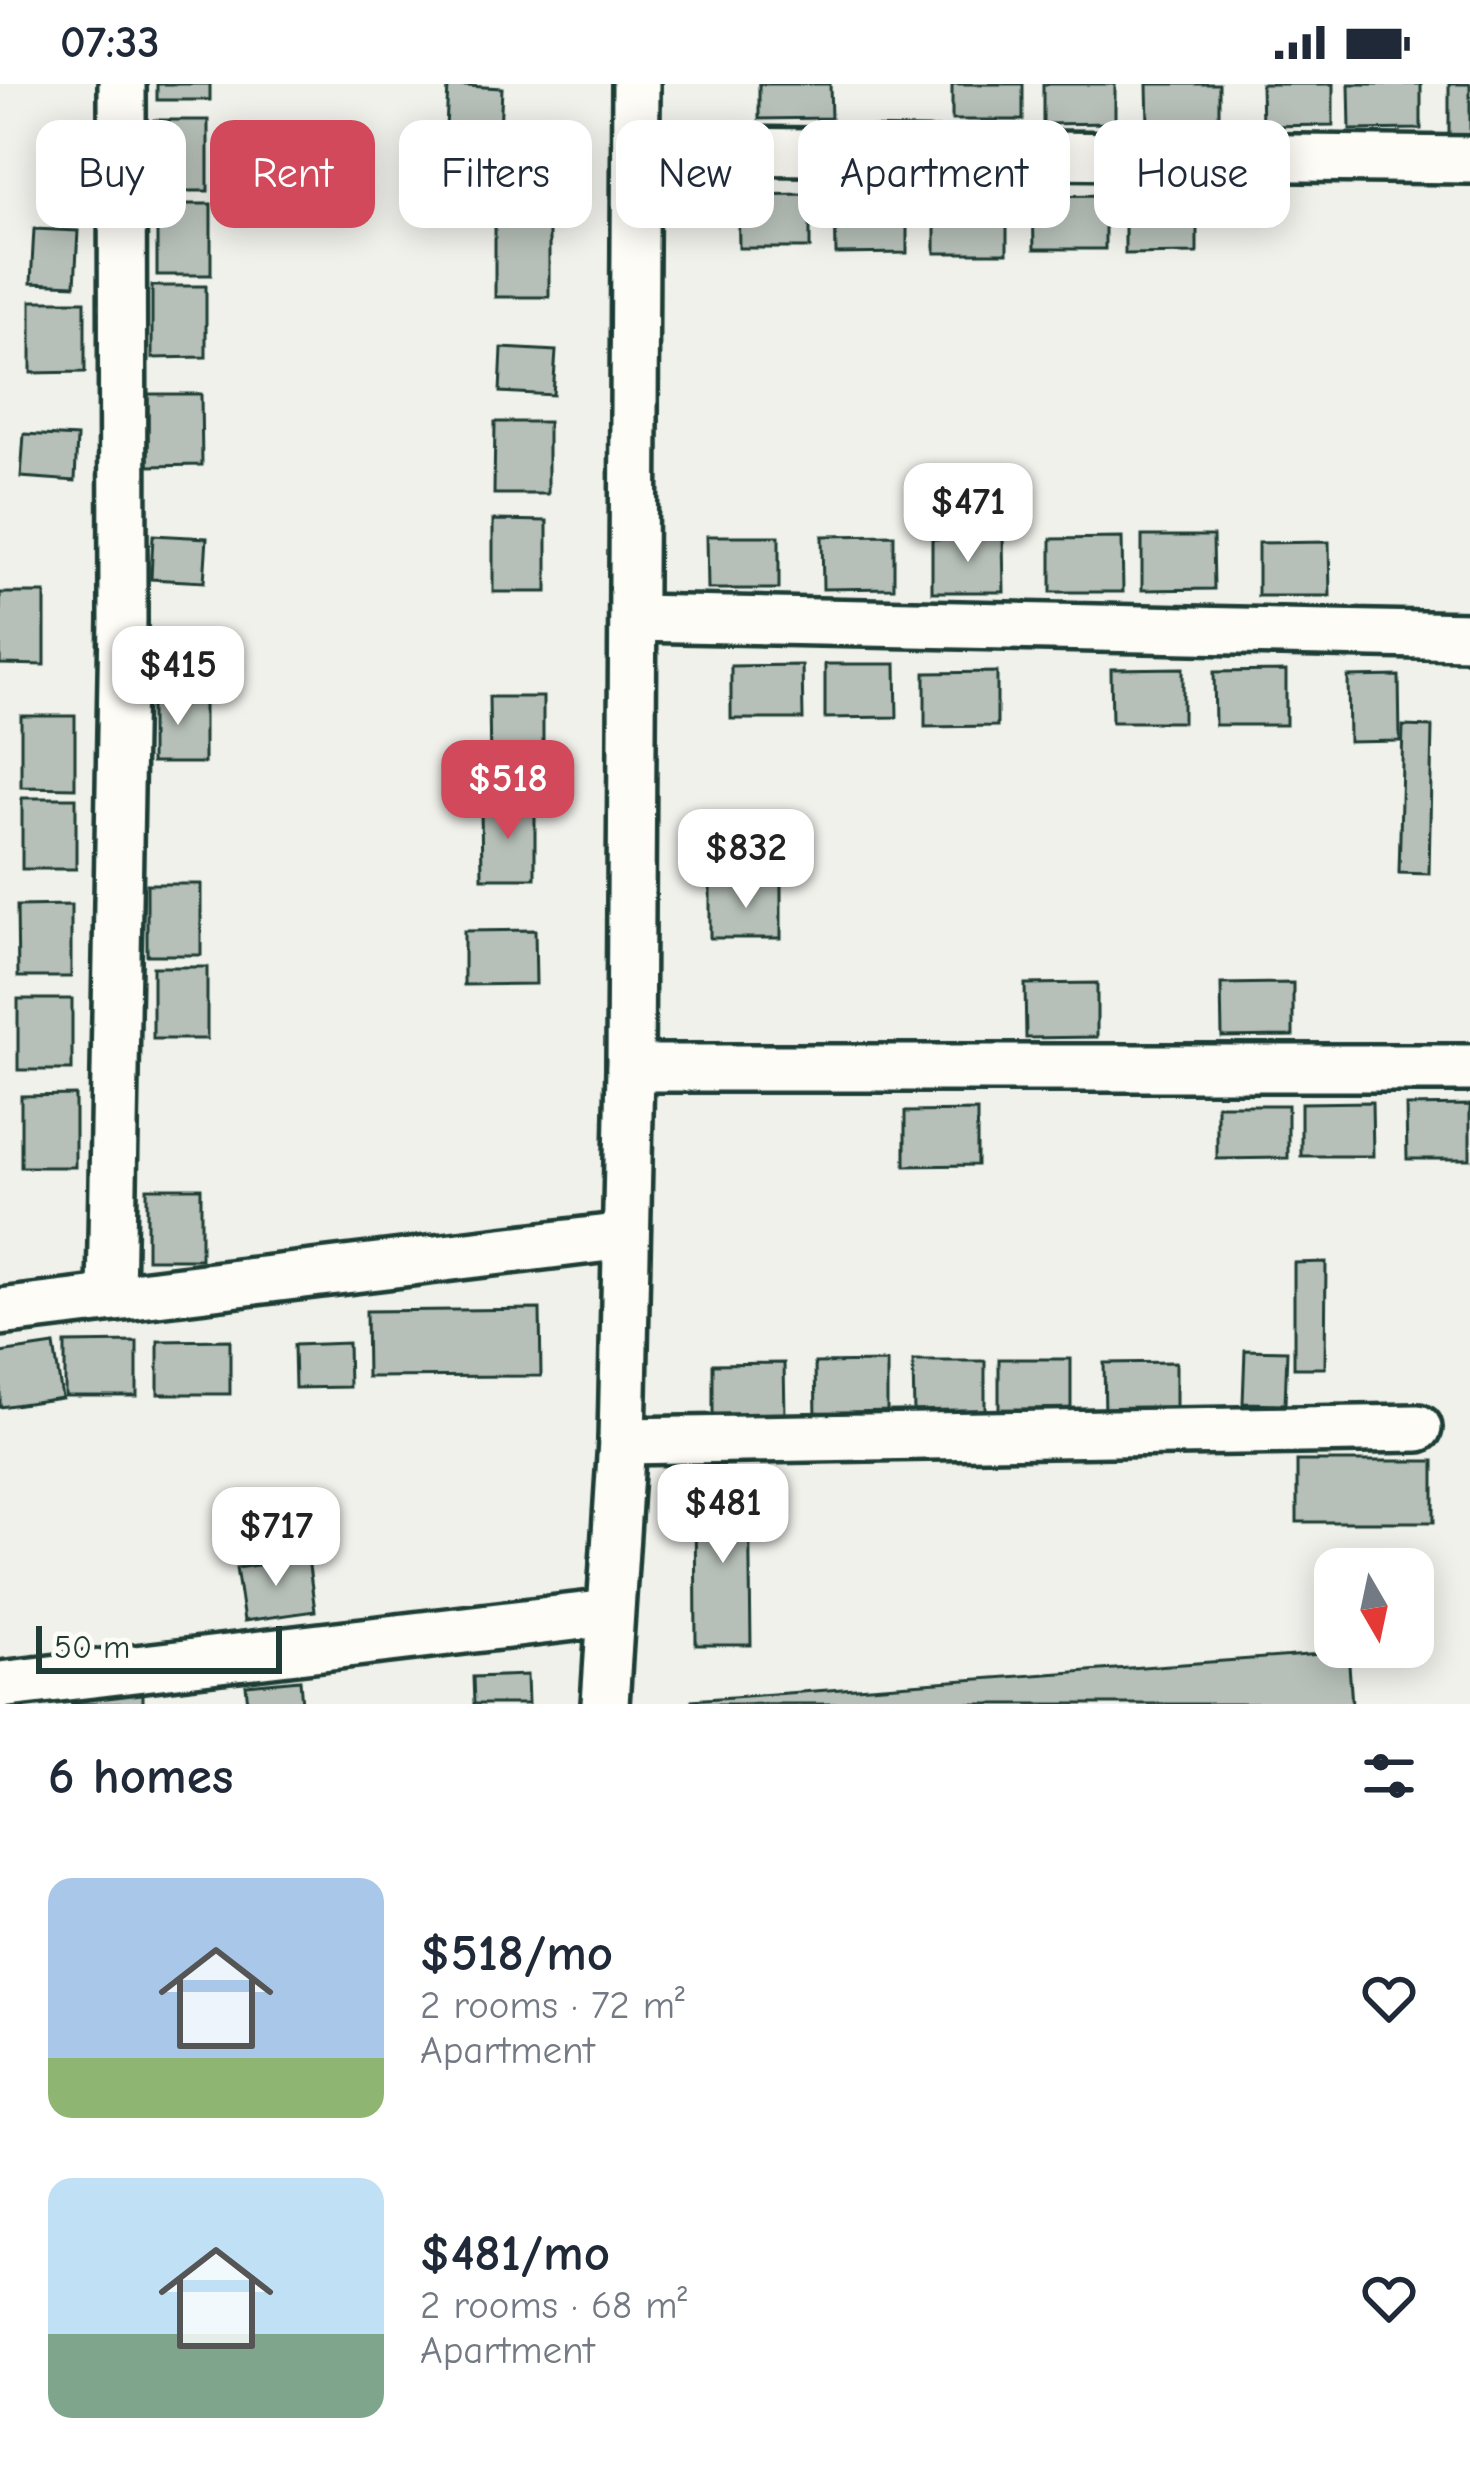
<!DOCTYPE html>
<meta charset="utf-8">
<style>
:root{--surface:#fff;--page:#f2f2f3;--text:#1f2937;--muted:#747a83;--accent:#d1495b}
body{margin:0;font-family:"Comic Neue",sans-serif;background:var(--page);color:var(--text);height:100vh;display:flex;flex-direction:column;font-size:45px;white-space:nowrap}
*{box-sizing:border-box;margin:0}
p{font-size:39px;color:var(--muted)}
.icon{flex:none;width:66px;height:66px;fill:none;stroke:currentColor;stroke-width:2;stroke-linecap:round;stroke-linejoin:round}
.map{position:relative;height:1620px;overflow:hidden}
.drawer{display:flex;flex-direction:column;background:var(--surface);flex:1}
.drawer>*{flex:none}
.guide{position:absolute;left:36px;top:36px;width:1398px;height:108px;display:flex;gap:24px}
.needle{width:78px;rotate:171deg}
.tools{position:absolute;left:1314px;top:1464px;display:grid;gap:24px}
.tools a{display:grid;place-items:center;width:120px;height:120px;border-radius:24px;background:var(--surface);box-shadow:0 6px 30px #0003;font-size:60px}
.scale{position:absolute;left:36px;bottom:30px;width:246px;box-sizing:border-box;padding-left:12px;border:6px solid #1f3d34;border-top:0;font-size:33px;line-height:42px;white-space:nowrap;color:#1f3d34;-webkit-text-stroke:9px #fdfcf7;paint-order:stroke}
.price{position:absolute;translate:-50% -102px;padding:0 27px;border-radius:24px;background:#fff;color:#222;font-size:39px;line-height:78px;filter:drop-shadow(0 3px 6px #0008)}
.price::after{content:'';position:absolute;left:50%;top:72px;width:36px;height:27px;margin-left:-18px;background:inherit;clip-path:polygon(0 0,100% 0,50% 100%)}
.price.current{background:var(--accent);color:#fff}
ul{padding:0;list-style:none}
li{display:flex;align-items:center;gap:36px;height:300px;padding:0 48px}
li span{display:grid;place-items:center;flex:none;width:336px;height:240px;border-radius:24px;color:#555}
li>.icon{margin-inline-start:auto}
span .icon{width:144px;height:144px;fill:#fffc;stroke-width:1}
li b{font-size:51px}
h2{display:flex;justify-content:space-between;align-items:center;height:144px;padding:0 48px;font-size:51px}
.pill{padding:0 42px;border-radius:24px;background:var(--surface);box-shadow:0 6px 30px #0003;font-size:42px;line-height:108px}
.pill.current{background:var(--accent);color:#fff}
.status{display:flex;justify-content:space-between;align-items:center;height:84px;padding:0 60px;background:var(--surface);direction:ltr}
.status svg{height:33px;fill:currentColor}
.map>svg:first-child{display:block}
</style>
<div class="status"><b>07:33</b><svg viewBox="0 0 49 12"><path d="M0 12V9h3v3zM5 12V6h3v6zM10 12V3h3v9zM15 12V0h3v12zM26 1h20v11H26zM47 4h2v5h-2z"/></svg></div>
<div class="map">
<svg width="1470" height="1620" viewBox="0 0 1470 1620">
<rect width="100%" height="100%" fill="#f0f1eb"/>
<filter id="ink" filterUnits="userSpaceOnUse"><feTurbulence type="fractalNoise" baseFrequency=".00833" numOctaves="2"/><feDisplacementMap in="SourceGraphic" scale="24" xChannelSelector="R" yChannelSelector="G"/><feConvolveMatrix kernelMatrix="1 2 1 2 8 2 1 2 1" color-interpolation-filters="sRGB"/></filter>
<g filter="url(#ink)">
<g fill="#b6bfb8" stroke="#1f3d34" stroke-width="3">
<rect x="157" y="0" width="53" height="16"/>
<path d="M759,0H830L831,34L759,35Z"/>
<rect x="952" y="0" width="71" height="36"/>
<path d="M1043,0H1115V39L1043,40Z"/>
<path d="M1147,0H1219V42H1148Z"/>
<path d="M1261,0H1333V41L1262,42Z"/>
<path d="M1349,0H1421V45L1350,46Z"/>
<rect x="1449" y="0" width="21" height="51"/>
<path d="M448,1L502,4L500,48L446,45Z"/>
<rect x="154" y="36" width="54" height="71"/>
<path d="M810,110V164H739L738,111Z"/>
<path d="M1105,111V165H1034L1033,112Z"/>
<path d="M1007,115V169H935V116Z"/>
<path d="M1197,115V169L1125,170V116Z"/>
<path d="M835,116H907V169L836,170Z"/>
<rect x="157" y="120" width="54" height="71"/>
<rect x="495" y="141" width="54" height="72"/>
<path d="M34,145L78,147L75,201L31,199Z"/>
<path d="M152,202H206V273L152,274Z"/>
<path d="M31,217H85V288L31,289Z"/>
<path d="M502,264L556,267L553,311L500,308Z"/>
<path d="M148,310H201L202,381L148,382Z"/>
<path d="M495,338H548V410H494Z"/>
<path d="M24,350L77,353L75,397L21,393Z"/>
<path d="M493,436L547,437V508H493Z"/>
<path d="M153,451L207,454L204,498L151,495Z"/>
<path d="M894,451V504L823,505L822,452Z"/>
<path d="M707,452H779V505H708Z"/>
<path d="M1142,452H1213L1214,505L1142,506Z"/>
<path d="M1003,454L1004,508H932V455Z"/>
<path d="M1122,454L1123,508H1051V455Z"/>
<path d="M1329,458L1330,512H1258V459Z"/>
<path d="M0,509H45V581L0,580Z"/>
<path d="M825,580H896L897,633L825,634Z"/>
<path d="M802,581L803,635H731V582Z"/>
<path d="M1183,584V638H1112L1111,585Z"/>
<path d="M1286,587V641H1215L1214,588Z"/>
<path d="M997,588V642L925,643V589Z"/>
<path d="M1399,592L1400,657L1349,658L1348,593Z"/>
<rect x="151" y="608" width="53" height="71"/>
<path d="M489,613H543V684H490Z"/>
<path d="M21,632H75V704L21,703Z"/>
<path d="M1403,642L1432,643L1429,790L1399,789Z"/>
<rect x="22" y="714" width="54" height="71"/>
<path d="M481,723H535V794H482Z"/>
<rect x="147" y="800" width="54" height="71"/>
<path d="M781,800V854H710V801Z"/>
<path d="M71,821V893H18L17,822Z"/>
<path d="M535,846L536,900L464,901V847Z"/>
<rect x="153" y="883" width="54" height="72"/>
<path d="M1097,899V953L1026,954L1025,900Z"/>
<path d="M1293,899V952L1222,953L1221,900Z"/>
<rect x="18" y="915" width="54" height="71"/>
<path d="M75,1011V1083H21V1012Z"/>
<path d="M1372,1018L1373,1072H1301V1019Z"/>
<path d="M1217,1021H1288V1074L1217,1075Z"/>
<path d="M1470,1021V1075H1407L1406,1022Z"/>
<path d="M977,1027V1081L905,1082V1028Z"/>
<rect x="147" y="1104" width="54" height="71"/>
<path d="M1326,1178L1325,1284H1294V1179Z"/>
<path d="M540,1225L541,1292L367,1293L366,1227Z"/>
<path d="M230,1256V1310H158V1257Z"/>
<path d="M137,1258V1312H65V1259Z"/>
<path d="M348,1259L349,1303L295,1304L294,1261Z"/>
<path d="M54,1261L62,1314L0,1323V1269Z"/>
<path d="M1245,1266L1287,1267L1285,1320L1243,1319Z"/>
<path d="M999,1275H1071V1328L999,1329Z"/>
<path d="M913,1277H985V1330L914,1331Z"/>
<path d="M887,1278V1332L816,1333L815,1279Z"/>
<path d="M1176,1278V1332H1105L1104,1279Z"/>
<path d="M784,1279L785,1333H713V1280Z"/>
<rect x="1297" y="1377" width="137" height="61"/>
<path d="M749,1403L751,1561H696L695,1404Z"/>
<path d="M308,1474L315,1527L244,1537L236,1484Z"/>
<path d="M1348,1568L1352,1620H692V1616Z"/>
<path d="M527,1591L528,1620H474L473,1593Z"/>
<path d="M300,1596L302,1620H248L246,1601Z"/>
<path d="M143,1606V1620H72L71,1611Z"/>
</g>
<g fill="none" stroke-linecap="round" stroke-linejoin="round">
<defs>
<g id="minor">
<path d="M636,66L1470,76"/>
<path d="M634,534L1470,552"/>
<path d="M630,984H1470"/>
<path d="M111,1213L123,536L122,0"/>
<path d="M0,1228L625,1152"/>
<path d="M622,1357L1418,1344"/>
<path d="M0,1601L609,1529"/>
<path d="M605,1620L622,1357L630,984L636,0"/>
</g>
</defs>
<use href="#minor" stroke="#1f3d34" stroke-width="54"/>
<use href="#minor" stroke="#fdfcf7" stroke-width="45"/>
</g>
</g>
</svg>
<div class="tools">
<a><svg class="needle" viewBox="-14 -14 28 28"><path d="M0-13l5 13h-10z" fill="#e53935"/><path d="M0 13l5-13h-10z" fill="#747a83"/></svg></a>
</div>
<div class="scale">50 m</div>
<b class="price" style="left:968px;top:481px">$471</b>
<b class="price" style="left:178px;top:644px">$415</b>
<b class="price current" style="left:508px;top:758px">$518</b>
<b class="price" style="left:746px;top:827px">$832</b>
<b class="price" style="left:723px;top:1482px">$481</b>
<b class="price" style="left:276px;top:1505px">$717</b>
<div class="guide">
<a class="pill">Buy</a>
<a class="pill current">Rent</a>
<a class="pill">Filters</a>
<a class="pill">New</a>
<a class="pill">Apartment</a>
<a class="pill">House</a>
</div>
</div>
<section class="drawer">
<h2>6 homes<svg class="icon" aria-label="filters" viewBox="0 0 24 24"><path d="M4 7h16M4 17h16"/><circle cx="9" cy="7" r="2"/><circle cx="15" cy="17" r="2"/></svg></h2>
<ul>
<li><span style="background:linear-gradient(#a9c7e8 75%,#8fb573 0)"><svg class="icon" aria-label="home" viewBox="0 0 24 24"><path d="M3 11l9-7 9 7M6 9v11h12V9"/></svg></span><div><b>$518/mo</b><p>2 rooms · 72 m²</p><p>Apartment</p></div><svg class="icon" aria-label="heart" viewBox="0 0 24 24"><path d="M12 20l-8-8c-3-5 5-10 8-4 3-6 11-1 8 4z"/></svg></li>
<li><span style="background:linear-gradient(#bfe0f5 65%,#7fa58c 0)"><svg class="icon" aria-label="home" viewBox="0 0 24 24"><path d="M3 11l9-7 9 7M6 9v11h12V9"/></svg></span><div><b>$481/mo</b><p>2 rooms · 68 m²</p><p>Apartment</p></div><svg class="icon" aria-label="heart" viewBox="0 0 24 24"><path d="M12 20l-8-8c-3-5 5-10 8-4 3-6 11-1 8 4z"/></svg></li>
</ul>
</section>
